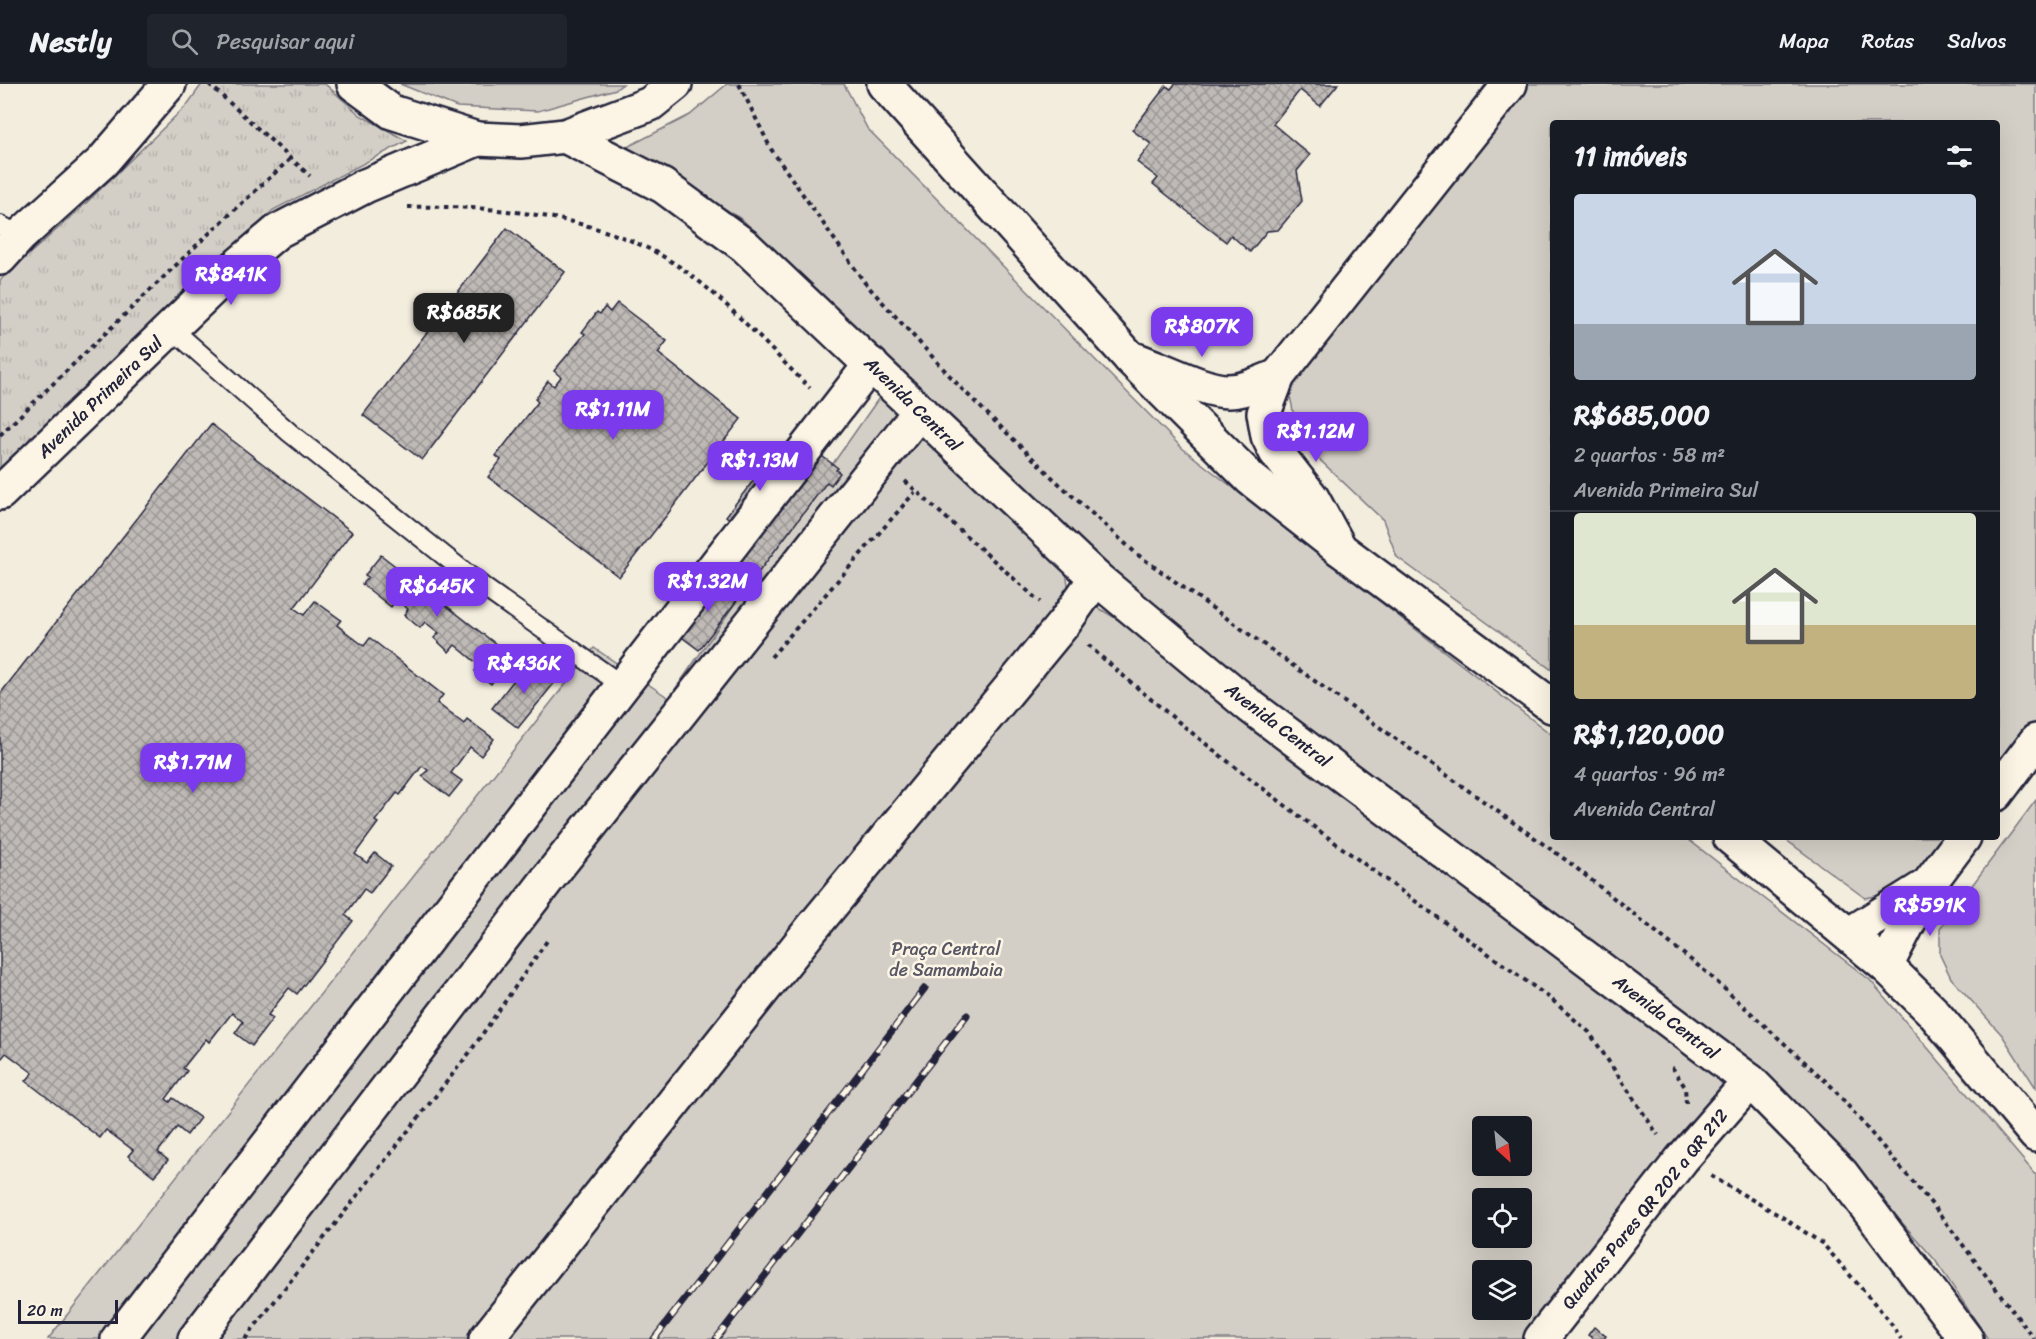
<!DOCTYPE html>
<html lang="pt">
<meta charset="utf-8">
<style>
:root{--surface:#171b24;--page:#20242c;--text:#f1f3f6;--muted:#9ea1a6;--line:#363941;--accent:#7c3aed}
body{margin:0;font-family:Sriracha,sans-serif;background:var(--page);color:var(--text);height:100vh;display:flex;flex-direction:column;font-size:22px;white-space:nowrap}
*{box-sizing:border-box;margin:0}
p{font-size:20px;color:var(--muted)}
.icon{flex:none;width:33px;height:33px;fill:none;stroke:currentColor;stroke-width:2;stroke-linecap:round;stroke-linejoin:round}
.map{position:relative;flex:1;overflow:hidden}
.details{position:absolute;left:1550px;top:36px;width:450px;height:720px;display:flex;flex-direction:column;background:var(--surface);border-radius:6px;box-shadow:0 6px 24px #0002}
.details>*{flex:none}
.needle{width:39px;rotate:153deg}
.controls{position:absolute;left:1472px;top:1032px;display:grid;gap:12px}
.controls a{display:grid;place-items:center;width:60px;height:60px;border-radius:6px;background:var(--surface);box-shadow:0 6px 24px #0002;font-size:30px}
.scale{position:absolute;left:18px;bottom:15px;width:100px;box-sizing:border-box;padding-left:6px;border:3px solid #22223b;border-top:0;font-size:16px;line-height:21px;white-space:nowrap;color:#22223b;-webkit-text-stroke:4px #fcf5e5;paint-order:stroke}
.price{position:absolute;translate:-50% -51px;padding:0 14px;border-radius:12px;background:var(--accent);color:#fff;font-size:20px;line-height:39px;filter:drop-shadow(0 2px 3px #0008)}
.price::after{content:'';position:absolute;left:50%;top:36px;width:18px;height:14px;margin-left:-9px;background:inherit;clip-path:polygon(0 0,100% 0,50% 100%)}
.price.current{background:#222;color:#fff}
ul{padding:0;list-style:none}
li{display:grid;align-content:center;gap:12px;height:318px;padding:0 24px}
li+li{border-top:2px solid var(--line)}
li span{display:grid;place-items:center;height:186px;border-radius:6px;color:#555}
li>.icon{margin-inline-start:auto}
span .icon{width:108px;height:108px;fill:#fffc;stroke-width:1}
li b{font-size:26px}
h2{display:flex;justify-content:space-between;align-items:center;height:72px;padding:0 24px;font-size:26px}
header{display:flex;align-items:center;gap:36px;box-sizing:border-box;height:84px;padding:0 30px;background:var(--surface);border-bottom:2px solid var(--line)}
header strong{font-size:28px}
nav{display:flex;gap:33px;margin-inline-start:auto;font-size:21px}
.search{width:420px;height:54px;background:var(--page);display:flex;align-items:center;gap:15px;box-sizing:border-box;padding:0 21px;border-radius:6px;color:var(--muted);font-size:22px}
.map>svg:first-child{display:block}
</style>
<header>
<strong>Nestly</strong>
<div class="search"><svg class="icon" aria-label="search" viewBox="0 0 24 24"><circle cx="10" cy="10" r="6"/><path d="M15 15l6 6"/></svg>Pesquisar aqui</div>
<nav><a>Mapa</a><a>Rotas</a><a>Salvos</a></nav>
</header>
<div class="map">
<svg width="2036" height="1255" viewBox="0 0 2036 1255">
<defs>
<pattern id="grass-tufts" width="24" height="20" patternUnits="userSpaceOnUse" patternTransform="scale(1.5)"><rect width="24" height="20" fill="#d4cfc6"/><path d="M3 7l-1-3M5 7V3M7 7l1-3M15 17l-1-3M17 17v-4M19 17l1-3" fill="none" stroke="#b6b1ab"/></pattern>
<pattern id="building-cross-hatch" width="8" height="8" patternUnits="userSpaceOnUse" patternTransform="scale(1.5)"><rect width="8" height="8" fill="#bfbab6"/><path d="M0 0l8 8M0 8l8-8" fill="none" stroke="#9b9795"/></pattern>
</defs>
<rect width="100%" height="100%" fill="#f3edde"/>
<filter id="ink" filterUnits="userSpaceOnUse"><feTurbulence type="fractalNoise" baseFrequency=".0167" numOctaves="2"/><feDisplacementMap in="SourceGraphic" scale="12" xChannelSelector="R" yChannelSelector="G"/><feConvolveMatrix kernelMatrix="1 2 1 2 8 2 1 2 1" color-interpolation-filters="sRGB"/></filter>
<g filter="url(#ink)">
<path fill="url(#grass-tufts)" stroke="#7b7880" stroke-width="1.5" d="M202,0H325L360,31L407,57L273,126L0,392V196L80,125L187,21Z"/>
<g fill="#d4cfc6" stroke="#7b7880" stroke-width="1.5" fill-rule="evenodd">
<path d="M400,0H623L616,5L538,27L457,23Z"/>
<path d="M727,0H844L867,44L1182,364L1552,651V753H1685L1870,896L2036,1091V1255H1988L1935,1176L1790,1012L1123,507L971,365L743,136L627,63L690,31Z"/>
<path d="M1486,0H2036V643L1997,694L1996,39H1552V586L1397,473L1383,436L1299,356L1282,273Z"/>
<path d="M881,311L1066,489L1069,506L1120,537L1143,543L1712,975L1722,1001L1703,1042L1542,1255H48L594,564L669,614ZM1482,1042H1521V1082H1482ZM1482,1114H1521V1154H1482ZM1482,1186H1521V1226H1482Z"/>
<path d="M2036,716V1004L2002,951L1951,894L1940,871V844Z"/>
<path d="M1782,753H1951L1929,781L1898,808L1865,814Z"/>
</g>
<g fill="url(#building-cross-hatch)" stroke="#22223b" stroke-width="1.5">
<path d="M1175,0H1338L1320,22L1300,6L1273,40L1310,71L1297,87L1302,117L1278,146L1267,147L1250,168L1231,151L1226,158L1153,100L1158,94L1137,78L1151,60L1132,46L1166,2L1171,5Z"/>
<path d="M507,144L565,188L422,376L363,331L428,247L424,244L438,226L442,229Z"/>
<path d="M617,219L667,257L658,269L741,335L619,493L488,393L501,376L496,372L538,318L535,315L548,297L554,302L561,293L554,287L585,250L582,248L597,228L600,230L605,223L610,228Z"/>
<path d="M211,340L352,448L294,524L304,531L315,517L341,536L337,541L364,562L370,554L443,611L437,619L464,640L467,635L494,655L481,672L470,663L451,689L462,697L449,713L422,692L428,686L422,682L400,711L397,709L375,737L378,739L355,770L367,779L375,769L391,782L370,809L364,805L345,831L353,837L297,910L289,904L268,931L273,934L252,962L235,949L243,938L232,929L209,958L206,955L183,984L187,987L166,1015L170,1018L173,1014L200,1034L187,1051L177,1043L158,1068L168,1076L154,1092L128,1072L133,1066L106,1046L100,1054L26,997L33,989L6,969L2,974L0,972V610Z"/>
<path d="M815,367L838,384L836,386L840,389L831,401L827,398L745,506L723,488Z"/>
<path d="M775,368L795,383L746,448L726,432Z"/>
<path d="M381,471L515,575L499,595L496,593L491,600L475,587L479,581L455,561L449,568L434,554L439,549L425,538L420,544L404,531L408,525L397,515L391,523L362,500L368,493L365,491Z"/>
<path d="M716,492L741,511L699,566L675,548Z"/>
<path d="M529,577L555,598L518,644L492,624Z"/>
<path d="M1594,1243L1606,1252L1604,1255H1594L1588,1251Z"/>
</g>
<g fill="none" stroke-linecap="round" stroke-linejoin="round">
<defs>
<g id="lane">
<path d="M0,141L20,152"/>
<path d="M171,244L290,349L486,505L623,602"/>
</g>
<g id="street">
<path d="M1130,274C1158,282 1202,307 1228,307C1246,307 1262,298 1278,292"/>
<path d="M1340,465L1312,414L1276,368L1268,352L1264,329L1278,292L1510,0"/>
<path d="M118,1255L871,280"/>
<path d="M195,1255L547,796L920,327"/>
<path d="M486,1255L813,843L1064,539L1096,494"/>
</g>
<g id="secondary">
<path d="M0,174L20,152L102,78L169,0"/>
<path d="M0,409L225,192L278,147L365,102L477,55"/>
<path d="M1996,710L2036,657"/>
<path d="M1850,850L1926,802"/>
<path d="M1886,882L1928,801L1964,753"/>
<path d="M1541,1255L1682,1075L1750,997"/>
</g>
<g id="primary">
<path d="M354,0L392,28L477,55L521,57L565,52L650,20L675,0"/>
<path d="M884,0L1130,274L1251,395L1340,465L1552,622"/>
<path d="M565,52L663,102L745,162L1096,494L1250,622L1750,997L1841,1089L1966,1255"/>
<path d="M1730,753L1886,882L1932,927L2036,1051"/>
</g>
</defs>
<use href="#lane" stroke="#22223b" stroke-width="22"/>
<use href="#street" stroke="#22223b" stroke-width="38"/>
<use href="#secondary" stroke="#22223b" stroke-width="38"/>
<use href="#primary" stroke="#22223b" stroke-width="38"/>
<g stroke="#22223b" stroke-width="4" stroke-dasharray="4.5 4.5" stroke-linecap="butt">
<path d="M209,0L310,92"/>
<path d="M739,0L771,65L865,199L961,304L1056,397L1138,471L1570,779L1706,888L1832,1003L1935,1124L2034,1255"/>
<path d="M408,123C490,121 592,131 664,173C716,203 766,262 810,304"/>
<path d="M0,351L201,157L290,75"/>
<path d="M905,397L1040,518"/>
<path d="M1088,561C1234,691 1394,801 1551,915L1589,948L1658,1051"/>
<path d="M771,573L915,408"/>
<path d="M1672,983L1685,1003L1686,1019"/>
<path d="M1711,1092L1782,1133L1823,1160L1888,1235L1901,1255"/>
<path d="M245,1255L470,968L549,854"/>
</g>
<use href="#lane" stroke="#fcf5e5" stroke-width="18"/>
<use href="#street" stroke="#fcf5e5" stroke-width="33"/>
<use href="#secondary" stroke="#fcf5e5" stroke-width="33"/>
<use href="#primary" stroke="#fcf5e5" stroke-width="33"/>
<defs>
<g id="rail">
<path d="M654,1255L925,904"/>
<path d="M716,1255L967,931"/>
</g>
</defs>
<use href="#rail" stroke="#22223b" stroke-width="7"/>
<use href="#rail" stroke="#fcf5e5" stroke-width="4.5" stroke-dasharray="14" stroke-linecap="butt"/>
</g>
</g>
<g text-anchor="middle" stroke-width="5" stroke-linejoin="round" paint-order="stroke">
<g font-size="18" fill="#22223b" stroke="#fcf5e5">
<text transform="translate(100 313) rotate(-44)" y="6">Avenida Primeira Sul</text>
<text transform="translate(913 320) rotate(44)" y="6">Avenida Central</text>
<text transform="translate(1278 641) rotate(37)" y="6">Avenida Central</text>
<text transform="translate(1666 933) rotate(37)" y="6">Avenida Central</text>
<text transform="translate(1645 1125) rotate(-51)" y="6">Quadras Pares QR 202 a QR 212</text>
</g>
<g font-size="18" fill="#575665" stroke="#fcf5e5">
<text x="946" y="871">Praça Central<tspan x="946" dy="21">de Samambaia</tspan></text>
</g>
</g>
</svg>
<div class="controls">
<a><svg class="needle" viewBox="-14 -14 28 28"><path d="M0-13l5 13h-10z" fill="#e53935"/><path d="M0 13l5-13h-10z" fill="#9ea1a6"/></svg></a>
<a><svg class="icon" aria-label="locate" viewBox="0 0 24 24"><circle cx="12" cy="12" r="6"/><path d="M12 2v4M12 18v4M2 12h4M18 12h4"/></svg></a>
<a><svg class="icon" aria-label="layers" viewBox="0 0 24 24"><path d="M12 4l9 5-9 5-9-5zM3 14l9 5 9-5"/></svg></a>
</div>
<div class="scale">20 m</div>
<b class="price" style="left:231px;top:222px">R$841K</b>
<b class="price current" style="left:464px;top:260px">R$685K</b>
<b class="price" style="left:1202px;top:274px">R$807K</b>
<b class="price" style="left:613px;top:357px">R$1.11M</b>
<b class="price" style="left:1316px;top:379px">R$1.12M</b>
<b class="price" style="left:760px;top:408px">R$1.13M</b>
<b class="price" style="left:708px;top:529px">R$1.32M</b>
<b class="price" style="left:437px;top:534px">R$645K</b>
<b class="price" style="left:524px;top:611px">R$436K</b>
<b class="price" style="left:193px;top:710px">R$1.71M</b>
<b class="price" style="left:1930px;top:853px">R$591K</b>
<section class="details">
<h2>11 imóveis<svg class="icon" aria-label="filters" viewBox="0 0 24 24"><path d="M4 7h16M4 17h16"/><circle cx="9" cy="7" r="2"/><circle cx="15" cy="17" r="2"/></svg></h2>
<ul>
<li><span style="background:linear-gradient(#c9d6e8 70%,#9aa5b1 0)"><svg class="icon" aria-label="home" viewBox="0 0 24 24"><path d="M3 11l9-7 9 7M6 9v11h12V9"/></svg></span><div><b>R$685,000</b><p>2 quartos · 58 m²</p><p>Avenida Primeira Sul</p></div></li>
<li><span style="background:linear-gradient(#dfe7d0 60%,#c2b280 0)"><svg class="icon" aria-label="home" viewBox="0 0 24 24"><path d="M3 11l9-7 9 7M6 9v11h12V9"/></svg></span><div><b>R$1,120,000</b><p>4 quartos · 96 m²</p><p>Avenida Central</p></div></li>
</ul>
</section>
</div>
